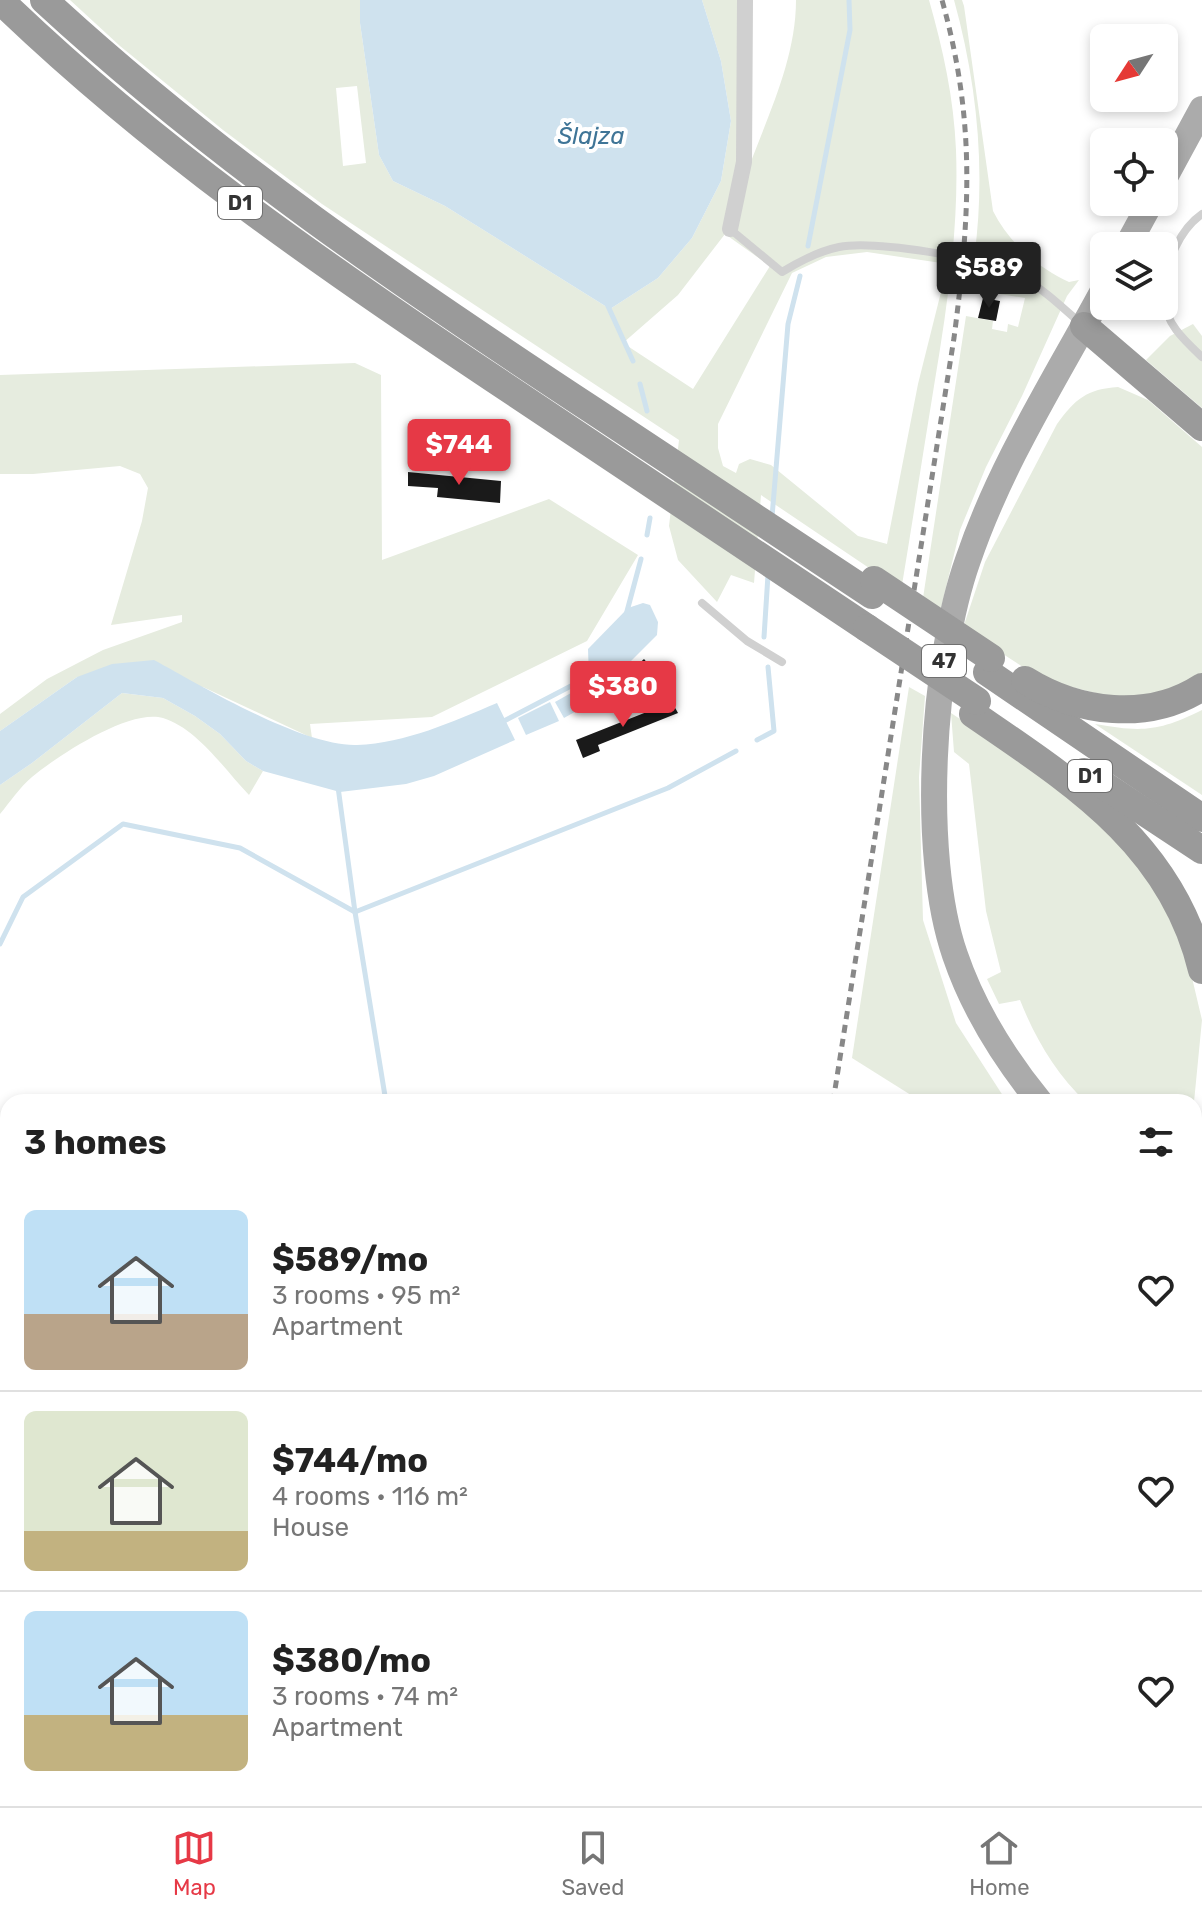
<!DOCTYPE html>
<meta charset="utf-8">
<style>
:root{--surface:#fff;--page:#f2f2f2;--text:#222;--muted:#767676;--line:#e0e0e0;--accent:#e63946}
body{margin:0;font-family:Rubik,sans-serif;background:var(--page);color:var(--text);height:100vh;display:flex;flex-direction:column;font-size:30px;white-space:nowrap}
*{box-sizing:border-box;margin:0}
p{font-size:26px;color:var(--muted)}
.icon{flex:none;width:44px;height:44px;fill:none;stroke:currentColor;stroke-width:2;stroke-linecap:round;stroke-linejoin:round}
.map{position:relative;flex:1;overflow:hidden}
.sheet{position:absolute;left:0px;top:1094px;width:1202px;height:712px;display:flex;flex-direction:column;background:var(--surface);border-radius:24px 24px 0 0;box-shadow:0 4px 12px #0003}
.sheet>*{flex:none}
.needle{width:52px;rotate:234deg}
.controls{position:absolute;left:1090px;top:24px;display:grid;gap:16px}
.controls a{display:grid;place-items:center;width:88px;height:88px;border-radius:12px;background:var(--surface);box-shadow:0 4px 12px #0003;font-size:40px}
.price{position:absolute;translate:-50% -68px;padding:0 18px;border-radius:8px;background:var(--accent);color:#fff;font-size:26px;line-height:52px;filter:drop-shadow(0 2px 4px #0008)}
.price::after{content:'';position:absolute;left:50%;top:48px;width:24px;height:18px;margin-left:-12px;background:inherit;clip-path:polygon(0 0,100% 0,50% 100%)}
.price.on{background:#222;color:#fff}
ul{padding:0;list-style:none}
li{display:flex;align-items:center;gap:24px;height:200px;padding:0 24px}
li+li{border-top:2px solid var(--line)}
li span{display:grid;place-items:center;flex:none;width:224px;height:160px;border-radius:12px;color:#555}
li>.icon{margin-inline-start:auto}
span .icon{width:96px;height:96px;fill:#fffc;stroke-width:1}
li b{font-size:34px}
h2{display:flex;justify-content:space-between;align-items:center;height:96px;padding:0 24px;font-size:34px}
.tabs{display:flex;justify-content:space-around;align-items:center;height:112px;border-top:2px solid var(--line);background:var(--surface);font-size:22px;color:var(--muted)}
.tabs a{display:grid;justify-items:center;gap:4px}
.tabs .on{color:var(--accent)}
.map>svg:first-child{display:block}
</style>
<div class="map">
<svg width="1202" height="1806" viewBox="0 0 1202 1806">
<rect width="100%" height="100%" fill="#fff"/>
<g fill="#e6ecdf" fill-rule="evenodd">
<path d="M70,0H360V23L379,155L393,181L445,206L610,309L658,278L692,238L721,181L731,121L721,61L702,0H752L750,164C770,111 796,57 796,0H929C943,49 954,99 956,150C959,229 947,308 934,386C923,453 913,519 902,585L875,572L761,495L754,583L731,575L717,602L678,560L669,526L679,440L322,204L223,130L120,46ZM357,86L366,163L343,166L336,88ZM725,234L770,266L693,389L623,343L678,295ZM867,252L948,264L918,384L887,544L858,536L771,465L750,459L739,464L736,473L723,466L718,448V424L792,273L826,257Z"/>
<path d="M954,0H962L964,6L993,211C1009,243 1037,267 1069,282L1079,280L1067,296L1022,396L986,467L960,530L941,608L923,598L966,316L993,321L992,329L1007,332L1008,324L1018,327L1025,298L969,289C988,192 980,94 954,0Z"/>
<path d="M1193,324L1202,336V408L1146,360L1170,336Z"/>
<path d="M355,363L381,375L382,560L549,499L638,555L587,641L432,717L310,724L312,738L203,687L77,677L0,731V714L47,679L103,650L182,622V615L111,625L142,521L148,488L140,474L120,466L33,474H0V375Z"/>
<path d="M1118,387L1148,400L1202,447V677L1132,702L1043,680L963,628L985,562L1057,424C1075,399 1087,389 1118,387Z"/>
<path d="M909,687L925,696L919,777L923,920L956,1023L1007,1102H922L852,1058Z"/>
<path d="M122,693L163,698L195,716L220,734L246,761L263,771L249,795C224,769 198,729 163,718C130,708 57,756 32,777C20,787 10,802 0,814V785L32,763Z"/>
<path d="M1202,710V795L1095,724C1141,732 1158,732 1202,710Z"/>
<path d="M951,713L1044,775L1108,825L1151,880L1185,948L1202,1020L1194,1102H1086C1056,1074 1035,1038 1020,1000L999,1004L987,979L1001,972L986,911L969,764L954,752Z"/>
<path d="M278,1798H703L702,1806H255Z"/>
</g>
<g fill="#cfe2ee">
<path d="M360,0H702L721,61L731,121L721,181L692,238L658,278L610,309L445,206L393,181L379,155L360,23Z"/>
<path d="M643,603L650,605L658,622L657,635L604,688L589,678L588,649L628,608Z"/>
<path d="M154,660C202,686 303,747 357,745C406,743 452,722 497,703L515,740L434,776L406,784L340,792L263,771L246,761L220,734L195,716L163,698L122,693L32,763L0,785V731L77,677L112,664Z"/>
<path d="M587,684L596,700L564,718L555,702Z"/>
<path d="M550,702L559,721L526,735L518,718Z"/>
</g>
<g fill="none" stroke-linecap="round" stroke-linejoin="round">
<g stroke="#cfe2ee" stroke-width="5">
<path d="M808,246L850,30L849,0"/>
<path d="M607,304L633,361"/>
<path d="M640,384L647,411"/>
<path d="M772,517L788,324L800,276"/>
<path d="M647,535L650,518"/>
<path d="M626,615L641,559"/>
<path d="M764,637L768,575"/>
<path d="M502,722L592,675"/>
<path d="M757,740L774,731L768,667"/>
<path d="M338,787L355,912L386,1102"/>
<path d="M0,944L23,897L123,824L240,848L355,912L668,788L736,751"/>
</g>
</g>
<g fill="#1a1a1a">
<path d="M983,298L1000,301L996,321L978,318Z"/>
<path d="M408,472L501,481L500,503L437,497L438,488L408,486Z"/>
<path d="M644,659L656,673L634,692L622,679Z"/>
<path d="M672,702L678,713L598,745L600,751L583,758L576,740Z"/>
</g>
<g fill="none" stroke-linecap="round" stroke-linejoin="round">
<g stroke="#d0d0d0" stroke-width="8">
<path d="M730,229L782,272C800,261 819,251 839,247C873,240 985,258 1016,274C1040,286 1060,305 1080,323"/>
<path d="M1164,289C1166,262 1180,229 1202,214"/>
<path d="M1164,299C1166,324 1184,340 1202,357"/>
<path d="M702,603L747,641L782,662"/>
</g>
<path stroke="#d0d0d0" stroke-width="16" d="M730,229L744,162L745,0"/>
<g stroke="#ababab" stroke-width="26">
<path d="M1164,179L1202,109"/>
<path d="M1127,246L1151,202"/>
<path d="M1040,1102C1005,1059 973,1008 955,955C920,854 932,661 968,560C1001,463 1056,378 1104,289"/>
<path d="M1194,1245L1202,1252"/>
</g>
<g stroke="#9a9a9a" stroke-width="28">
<path d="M0,0C150,145 321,264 494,379C618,462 742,545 867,628"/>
<path d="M44,0C216,159 405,287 600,415C691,475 781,535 872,595"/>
<path d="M1084,326L1202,427"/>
<path d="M987,672L1202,818"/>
<path d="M1025,680C1078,713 1148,722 1202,687"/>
<path d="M973,714C1072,782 1172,844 1202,970"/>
<path d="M1084,772L1202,850"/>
<path d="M1194,1147L1202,1134"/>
<path d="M1194,1178L1202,1170"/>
</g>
<g stroke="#888" stroke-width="5" stroke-dasharray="8 6" stroke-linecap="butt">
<path d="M833,1102L954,338C970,214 976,122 942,0"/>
<path d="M724,1806L725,1798"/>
</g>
<g stroke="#9a9a9a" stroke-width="28">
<path d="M874,580L991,658"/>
<path d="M867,628L977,701"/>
</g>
</g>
<g text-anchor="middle" stroke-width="8" stroke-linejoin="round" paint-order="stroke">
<g fill="#fff" stroke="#707070" stroke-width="2">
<rect x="218" y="187" width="44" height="32" rx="6"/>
<rect x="922" y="645" width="44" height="32" rx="6"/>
<rect x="1068" y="760" width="44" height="32" rx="6"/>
</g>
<g font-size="20" font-weight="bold" fill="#333">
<text x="240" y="210">D1</text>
<text x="944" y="668">47</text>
<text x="1090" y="783">D1</text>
</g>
<g font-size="24" font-style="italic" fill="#3f7597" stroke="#fff">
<text x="591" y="144">Šlajza</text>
</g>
</g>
</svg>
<div class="controls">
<a><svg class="needle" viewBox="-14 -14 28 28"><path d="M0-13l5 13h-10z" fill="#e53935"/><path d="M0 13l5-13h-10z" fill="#767676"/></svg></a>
<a><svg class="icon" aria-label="locate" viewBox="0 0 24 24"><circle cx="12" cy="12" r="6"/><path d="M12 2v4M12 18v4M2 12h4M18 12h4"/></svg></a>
<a><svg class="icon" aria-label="layers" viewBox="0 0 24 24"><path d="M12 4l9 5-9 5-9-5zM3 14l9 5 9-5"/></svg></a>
</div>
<b class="price on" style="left:989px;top:310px">$589</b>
<b class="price" style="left:459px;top:487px">$744</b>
<b class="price" style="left:623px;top:729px">$380</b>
<section class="sheet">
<h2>3 homes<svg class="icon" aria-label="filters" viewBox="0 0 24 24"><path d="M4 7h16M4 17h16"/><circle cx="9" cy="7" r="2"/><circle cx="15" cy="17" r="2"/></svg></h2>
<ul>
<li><span style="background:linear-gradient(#bfe0f5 65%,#b9a48a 0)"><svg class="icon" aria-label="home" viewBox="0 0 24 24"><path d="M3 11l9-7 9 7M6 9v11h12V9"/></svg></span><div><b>$589/mo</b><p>3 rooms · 95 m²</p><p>Apartment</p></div><svg class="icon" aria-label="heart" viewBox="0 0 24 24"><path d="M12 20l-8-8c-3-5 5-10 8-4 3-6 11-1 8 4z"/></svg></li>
<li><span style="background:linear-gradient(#dfe7d0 75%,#c2b280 0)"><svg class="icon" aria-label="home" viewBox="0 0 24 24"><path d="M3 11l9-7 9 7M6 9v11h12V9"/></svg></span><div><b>$744/mo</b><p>4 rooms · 116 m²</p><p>House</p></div><svg class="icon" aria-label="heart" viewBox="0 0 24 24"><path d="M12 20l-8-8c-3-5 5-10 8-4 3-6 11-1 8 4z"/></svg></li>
<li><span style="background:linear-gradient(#bfe0f5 65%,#c2b280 0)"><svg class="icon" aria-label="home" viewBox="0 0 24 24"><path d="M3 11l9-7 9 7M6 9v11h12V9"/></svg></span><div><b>$380/mo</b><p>3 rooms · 74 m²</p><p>Apartment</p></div><svg class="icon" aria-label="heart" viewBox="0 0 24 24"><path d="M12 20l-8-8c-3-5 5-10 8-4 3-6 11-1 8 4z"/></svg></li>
</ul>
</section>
</div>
<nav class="tabs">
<a class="on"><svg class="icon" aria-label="map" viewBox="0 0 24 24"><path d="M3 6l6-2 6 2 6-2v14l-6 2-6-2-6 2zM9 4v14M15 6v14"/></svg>Map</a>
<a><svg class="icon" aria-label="saved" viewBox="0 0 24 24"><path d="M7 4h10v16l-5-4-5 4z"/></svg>Saved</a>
<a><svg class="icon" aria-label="home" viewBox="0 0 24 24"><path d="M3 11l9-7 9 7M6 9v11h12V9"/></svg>Home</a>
</nav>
